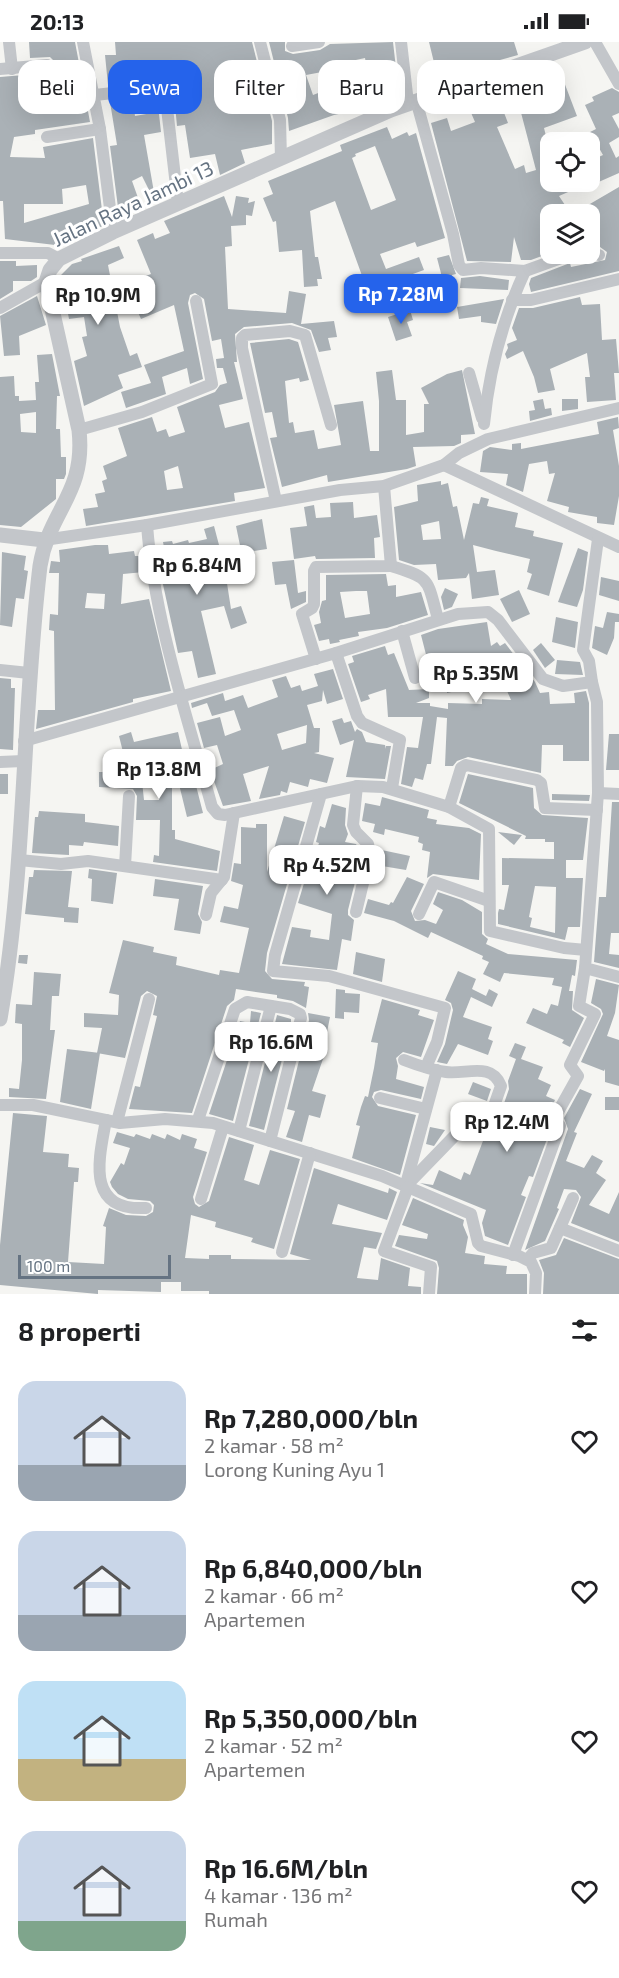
<!DOCTYPE html>
<html lang="id">
<meta charset="utf-8">
<style>
:root{--surface:#fff;--page:#f6f6f6;--text:#202124;--muted:#757577;--accent:#2563eb}
body{margin:0;font-family:"Exo 2",sans-serif;background:var(--page);color:var(--text);height:100vh;display:flex;flex-direction:column;font-size:22px;white-space:nowrap}
*{box-sizing:border-box;margin:0}
p{font-size:20px;color:var(--muted)}
.icon{flex:none;width:33px;height:33px;fill:none;stroke:currentColor;stroke-width:2;stroke-linecap:round;stroke-linejoin:round}
.map{position:relative;height:1252px;overflow:hidden}
.panel{display:flex;flex-direction:column;background:var(--surface);flex:1}
.panel>*{flex:none}
.hud{position:absolute;left:18px;top:18px;width:584px;height:54px;display:flex;gap:12px}
.controls{position:absolute;left:540px;top:90px;display:grid;gap:12px}
.controls a{display:grid;place-items:center;width:60px;height:60px;border-radius:12px;background:var(--surface);box-shadow:0 6px 24px #0002;font-size:30px}
.scale{position:absolute;left:18px;bottom:15px;width:153px;box-sizing:border-box;padding-left:6px;border:3px solid #657382;border-top:0;font-size:16px;line-height:21px;white-space:nowrap;color:#657382;-webkit-text-stroke:4px #fff;paint-order:stroke}
.price{position:absolute;translate:-50% -51px;padding:0 14px;border-radius:12px;background:#fff;color:#222;font-size:20px;line-height:39px;filter:drop-shadow(0 2px 3px #0008)}
.price::after{content:'';position:absolute;left:50%;top:36px;width:18px;height:14px;margin-left:-9px;background:inherit;clip-path:polygon(0 0,100% 0,50% 100%)}
.price.current{background:var(--accent);color:#fff}
ul{padding:0;list-style:none}
li{display:flex;align-items:center;gap:18px;height:150px;padding:0 18px}
li span{display:grid;place-items:center;flex:none;width:168px;height:120px;border-radius:18px;color:#555}
li>.icon{margin-inline-start:auto}
span .icon{width:72px;height:72px;fill:#fffc;stroke-width:1}
li b{font-size:26px}
h2{display:flex;justify-content:space-between;align-items:center;height:72px;padding:0 18px;font-size:26px}
.chip{padding:0 21px;border-radius:18px;background:var(--surface);box-shadow:0 6px 24px #0002;font-size:21px;line-height:54px}
.chip.current{background:var(--accent);color:#fff}
.status{display:flex;justify-content:space-between;align-items:center;height:42px;padding:0 30px;background:var(--surface);direction:ltr}
.status svg{height:16px;fill:currentColor}
.map>svg:first-child{display:block}
</style>
<div class="status"><b>20:13</b><svg viewBox="0 0 49 12"><path d="M0 12V9h3v3zM5 12V6h3v6zM10 12V3h3v9zM15 12V0h3v12zM26 1h20v11H26zM47 4h2v5h-2z"/></svg></div>
<div class="map">
<svg width="619" height="1252" viewBox="0 0 619 1252">
<rect width="100%" height="100%" fill="#f5f5f2"/>
<g fill="#aab1b6" fill-rule="evenodd">
<path d="M29,0H75L90,80L35,88V92L14,95L10,115L45,116L43,105L93,96L104,184L72,192L73,197L55,203L5,197L3,159H0V35L48,31L55,26L54,19L50,15L30,16ZM86,143L89,162L24,181V162H63L62,147Z"/>
<path d="M115,0H252L272,79V102L241,108L245,121L220,133L215,112L190,116L185,83L177,84L174,52L182,40L181,24L175,21L169,22L165,37L108,43L105,13H116Z"/>
<path d="M269,0H285V9L293,12L320,8L330,2L393,0L398,44L381,47L384,58L370,61L371,65L334,73L289,89L288,76ZM365,16L368,33L346,40L342,21ZM322,30L326,48L313,53L306,33Z"/>
<path d="M429,0H514L518,13L471,26L472,29L439,41Z"/>
<path d="M561,32L577,74L544,86L550,110L546,111L550,122V140H590V119L603,113L590,90L596,87L585,63L594,59L592,55L612,46L619,50V71L612,74L619,87V95L609,101L616,116L619,114V131L576,150L575,147L559,154L571,172H550V211L531,218H521L514,195L511,220L467,219L431,81L447,76L451,89L475,80L469,66L480,62L477,55L490,50L493,57L510,50L509,48L512,46L508,37L518,34L519,37L525,34L527,41L530,39L532,43ZM519,63L536,128L526,131L524,123L515,127L497,85L508,81L503,68Z"/>
<path d="M157,54L161,90L144,93L155,156H153L142,134L132,139L142,167L119,173L110,104L117,103L110,60L133,57L135,74L152,71L150,55Z"/>
<path d="M387,85L392,97L407,90L409,94L416,91L445,196L417,205L415,200L380,212L386,227L419,215L424,228L385,242L382,235L365,242L335,159L310,169L315,215H318L322,237H317L318,244L304,245L302,208L279,210L276,179L273,180L263,156L273,152L268,139L342,109L340,103ZM375,104L396,158L371,168L352,116L356,114L355,112Z"/>
<path d="M619,145V229L531,250L529,242L531,236L570,221L571,225L605,218L607,210L600,205L590,180V172H586L583,166Z"/>
<path d="M224,154L232,175L236,154L249,156L248,161L255,159L252,174L246,173V183L231,184L232,204L225,205L228,267L286,271L289,249L306,252L301,282L334,279L337,295L328,296L331,308L319,310L311,288L292,281L244,285L235,292L237,320H234L243,357L219,363L225,386L249,380L265,446L234,451L235,459L86,484L83,467L98,465L95,452L105,450L102,439L107,437L103,424L127,414L118,386L152,375L157,390L166,387L169,395L185,390L177,365L215,350L220,343L227,341L223,326H217L216,317L224,316L221,297L212,299L204,257L195,251L190,253L188,261L203,337L190,342L187,326L162,335L166,352L126,366L121,350L151,341L144,323L184,309L174,263L141,277L137,268L147,264L135,238L151,232L137,198L153,191L155,197L170,191L164,179ZM178,424L183,446L167,448L164,429Z"/>
<path d="M119,204L124,216L108,223L120,285L130,314L137,311L142,325L118,333L123,346L84,364L74,319L87,314L82,295L87,294L84,275L69,277L63,244L76,238L60,239L61,233L72,222L82,219L81,217Z"/>
<path d="M449,213L456,232L452,233V237L443,239L437,216Z"/>
<path d="M0,219H16V224L37,223V235L31,239H13V249L0,257Z"/>
<path d="M480,234L509,238L508,248L460,246L461,236Z"/>
<path d="M37,254L46,283L19,294L20,313L4,314L0,274Z"/>
<path d="M580,255L582,263L600,262L602,298L616,297L619,331H614L616,358L587,360L585,335H590L587,311L550,327L555,348L538,351L534,335L523,309L507,317L505,312L508,306L507,302L517,298L512,286L519,266H533Z"/>
<path d="M504,257L496,282L481,280V274L459,277L457,265Z"/>
<path d="M410,268L413,278L407,280L412,294L396,299L388,275Z"/>
<path d="M289,297L298,300L309,338L300,340L299,336L285,339L289,381L293,380L295,391L314,388L318,407L341,403L334,363L363,359L370,409H379V359L376,330L392,328L396,358H406V393L424,390V362H429L421,346L447,332L462,328L475,392L461,393V401L454,404L413,405L416,424L407,427L328,440L327,433L282,445L270,396L277,395L272,370L265,371L250,301Z"/>
<path d="M52,312L60,354H57L56,387H60L61,415H66V432L64,437H56V457L21,485L0,483V335L14,334L15,354H19V359L36,358L35,340H39L37,313ZM36,370V391L21,390L20,372Z"/>
<path d="M543,357L545,367L551,366L552,373L530,379L529,369L535,368L533,359Z"/>
<path d="M562,357H578V367L562,369Z"/>
<path d="M618,375L619,386L613,388L619,424V454L614,483L597,481V475L568,470L569,465L547,459L555,431L549,432L547,419L529,422L523,450L506,443L508,432L480,430L483,409L490,405L512,408V402L521,401V407L599,392L597,380Z"/>
<path d="M441,439V443L448,441L453,465L457,464L464,498L473,461L479,462L481,455L489,457L487,464L518,471L515,485L534,489L533,494L563,501L549,554L527,547L532,532L527,530L530,517L496,509L473,503L477,530L495,528L499,553L472,557L469,531L466,536L438,538L436,522L414,523L399,518L394,465L418,459L417,443ZM439,479L441,497L423,498L421,483Z"/>
<path d="M353,460L354,476L377,473L380,495L374,496L375,516L316,517L315,514L294,517L290,486L307,484L304,465L314,463L316,476L331,475L330,461Z"/>
<path d="M262,477L267,507L254,509L255,516L243,518L236,484Z"/>
<path d="M214,484L224,522L231,567L241,564L247,581L231,587L224,564L201,569L216,632L198,636L192,609L178,611L162,538L170,537L163,500L172,499L173,502L188,498L189,501L207,497L204,487ZM212,514L216,536L200,538L194,518Z"/>
<path d="M95,503H108L109,512L134,509L135,514H142L144,530L123,532L121,562L149,557L171,649L133,657V660L36,687L38,668H55L54,589L49,588L50,572L58,573L59,531H49L51,519L60,520L59,508ZM87,551L105,552L104,567L85,566Z"/>
<path d="M578,506L588,510L583,548L577,565L558,560Z"/>
<path d="M2,510L26,514L24,528L28,529L24,557L16,556L12,585L0,583Z"/>
<path d="M294,518L298,551L306,549V560L291,567L286,542L275,543L272,520Z"/>
<path d="M386,532L388,544L396,543V555L421,550L428,573L387,586L358,590L359,594L339,598L340,600L330,602L329,597L319,599L314,583L321,581L319,570L322,559L326,558V533ZM356,549H367L370,572L345,576L340,550Z"/>
<path d="M601,535L619,539V559L599,553Z"/>
<path d="M445,546L458,552L452,565L444,568L441,555Z"/>
<path d="M519,548L530,572L512,580L500,557Z"/>
<path d="M607,570L619,572V580H615L614,596L607,613L592,606L595,584L603,586Z"/>
<path d="M556,575L578,580L575,606L552,600Z"/>
<path d="M487,580L491,604L497,600L500,604L505,601L535,640L540,651L549,650L550,662L575,661L574,651L586,649L589,661V719H563V703H542L541,731L468,715L457,719L453,724H445L447,676L437,675L431,722H427L423,738L415,736L412,745L401,742L407,705L418,706L423,675H388L386,647L368,653L370,657L361,660L348,622L354,620L352,614L385,604L388,613L394,611L409,648L429,647V656L416,661H430V664L448,667V661L482,662V657L511,658L501,635L482,647L483,643L447,651V632L432,636L421,593L438,587Z"/>
<path d="M541,601L555,618L545,626L533,608Z"/>
<path d="M557,618L580,620L583,633L555,632Z"/>
<path d="M333,627L343,657L327,662L323,648L322,659L307,663L314,686H320L319,710L314,711L334,716L327,741L310,737L308,745L290,740L287,751L281,749L280,753L259,757L269,724L243,732L251,759L223,764L210,728L223,722L217,703L204,706L197,681L220,675L225,694L241,688L234,668L212,674L207,661L192,666L191,661L223,651L225,659L243,653L248,666L278,655L272,638L286,634L291,646L300,643L302,649L318,644L314,632ZM307,683L306,701L282,708L277,692Z"/>
<path d="M0,636L11,637V646H15L13,708L0,707Z"/>
<path d="M342,676L344,681L351,679L355,690L357,687L362,690L366,700L385,703L386,707V704H391L385,737L346,735L354,698L340,703L332,679Z"/>
<path d="M131,690L134,700L178,690L183,712L140,721L144,758H159V738H172V788H175V797L220,809L217,829L153,820L154,813L159,814L160,778H136L137,754L133,747L99,745V730H128L119,694Z"/>
<path d="M609,692H619V728H606Z"/>
<path d="M189,716L203,771L187,775L177,734L188,731L184,717Z"/>
<rect x="0" y="732" width="8" height="20"/>
<path d="M468,732L533,746L534,766L542,773L588,776L583,818H566V836H583L580,885H568L565,898L498,882V871L499,867L504,868L509,843H502V816L554,817V800H545V797H525L526,794L459,761ZM535,844L556,845L555,891L530,885L532,876L529,875Z"/>
<path d="M552,752L590,753L589,759L552,758Z"/>
<path d="M382,755L429,768L427,776L437,778L436,782L469,786L481,792L479,838L433,832L427,836L430,810L422,808L423,802L418,800L419,795L385,787L384,793L373,790L375,782L362,779L365,761L380,764Z"/>
<path d="M612,760H619V891H611L609,912L619,913V926L594,920L599,855H606Z"/>
<path d="M332,762L346,766L345,783L348,792L345,800L356,802L362,812L348,868V873L354,878L351,899L342,897L337,928L282,922L292,885L311,888L310,895L329,898L332,872L298,861L312,815L314,816L319,801L316,800L320,784L325,786Z"/>
<path d="M39,769L85,772V780L119,784L118,804L84,800L83,804L69,803V813L32,811L35,775H38Z"/>
<path d="M284,774L305,780L267,911L265,929L272,937L305,940L304,944L309,945L306,966L293,959L277,956V953L236,947L234,958L227,964L192,1071L129,1067L135,1044L140,1045L157,974L153,973L157,954L147,949L141,954L125,1016L97,1011L102,986L84,985V971L118,973L119,953L109,951L123,898L154,905L153,910L177,915L176,923L219,933L220,928L239,931L249,886L220,880L224,864L238,867L243,843L231,839L234,821L241,822V785L256,786V782H267V830Z"/>
<path d="M498,790L522,793L514,803Z"/>
<path d="M377,807L410,814L406,828L376,823Z"/>
<path d="M89,827L117,831L113,862L91,859L92,837L88,836Z"/>
<path d="M34,828L72,829L68,865L79,866L78,881L64,880V876L25,872L29,835H33Z"/>
<path d="M407,835L424,842L411,869L415,879L425,878L436,882L443,868L433,862L438,850L462,858L482,870V892L488,897L486,902L508,912L577,918L575,934L572,933L569,949H573L572,968L584,976L570,1005L562,1001L564,998L526,981L533,966L547,972L551,962L558,964L562,945L552,943L554,936L504,931L500,940L483,932L489,920L482,917L483,914L431,890L428,896L394,879L364,871L368,857L389,863L391,860L393,861Z"/>
<path d="M155,837L203,844L198,872L202,880L200,892L174,888L179,857L153,854Z"/>
<path d="M356,910L385,917L382,940L353,932Z"/>
<path d="M19,913H28L27,922L18,921Z"/>
<path d="M458,929L476,937L472,947L486,954L489,947L498,952L492,965L471,955L463,975L492,985L488,997L493,999L488,1013L458,1002L447,1022L437,1020L445,1002L453,968L451,961L445,958Z"/>
<path d="M34,930L61,932L59,954H52L50,988H55L46,1057L9,1055V1046L19,1047L22,1018V982L15,981L16,962L32,963Z"/>
<path d="M596,937L619,943L615,971L607,994L619,998V1044L605,1040V1027L604,1029L581,1020L603,972L601,967L591,961Z"/>
<path d="M336,947L345,948V951L360,952L359,971L344,970V977L335,976Z"/>
<path d="M382,957L420,968L418,973L434,978L421,1015L403,1010L396,1016L398,1024L396,1037L424,1045L421,1057L381,1048L374,1050L372,1055L378,1064L416,1073L400,1133L352,1116L360,1084L356,1083L361,1065L365,1054L368,1055L374,1026L378,1001L371,1000Z"/>
<path d="M251,969L261,971L233,1079L209,1072L240,979L250,981Z"/>
<path d="M308,971L330,975L323,1010L325,1011L312,1049L326,1053L320,1076L309,1073L302,1100L286,1095L295,1069L287,1067L309,978Z"/>
<path d="M277,973L291,977V982L264,1088L249,1084Z"/>
<path d="M515,1001L526,1005L521,1017L543,1025L538,1037L551,1043L546,1054L555,1058L546,1077L551,1086L533,1135L529,1134L521,1153L526,1155L508,1203L485,1194L482,1181L486,1168L420,1141L433,1143L439,1128L461,1138L464,1130L470,1133L486,1091L502,1067L509,1047L508,1039L516,1017L509,1014Z"/>
<path d="M67,1007L100,1011L91,1067L60,1060Z"/>
<path d="M473,1040L491,1047L487,1059L468,1052Z"/>
<path d="M580,1047L592,1052L574,1090L577,1091L566,1119L584,1126L592,1113L603,1119L596,1131L606,1138L589,1163L609,1172L619,1150V1200L571,1181L581,1155L576,1148L564,1147L557,1166L559,1167L545,1199L525,1208L568,1087L564,1076Z"/>
<rect x="605" y="1055" width="14" height="13"/>
<path d="M13,1071L47,1074L43,1110L69,1112L68,1125L79,1126L78,1140H74L68,1220L104,1222L106,1185L103,1184L109,1166L126,1173L146,1174L153,1170L154,1163L150,1159L128,1157L118,1152L112,1145L110,1140L121,1121L124,1123L130,1106L113,1101L117,1090L134,1095L136,1092L150,1097L152,1092L165,1097L167,1092L180,1098L182,1092L197,1097L194,1106L207,1110L193,1155L195,1162L199,1165L209,1159L229,1095L254,1103L244,1138L259,1143L270,1108L300,1117L274,1207L251,1200L253,1196L215,1185L216,1180L191,1173L185,1216L209,1217V1213H231V1217L311,1218L290,1212L314,1126L388,1151L389,1146L397,1150L387,1178L338,1162L332,1182L382,1191L376,1207L364,1205L357,1236L378,1238L381,1216L410,1226L408,1244L421,1245V1252H209V1249H181V1240H161V1250L98,1248V1252L0,1243V1203Z"/>
<path d="M430,1085L445,1088L434,1104L426,1102Z"/>
<path d="M413,1156L464,1178L463,1183L468,1195L465,1211L485,1214L484,1222L507,1224L506,1232H527V1252H437L439,1226L437,1219L395,1204L399,1193L427,1197L428,1192L402,1183Z"/>
<path d="M564,1196L619,1217V1252H543L544,1231L539,1218L556,1213Z"/>
</g>
<g fill="none" stroke-linecap="round" stroke-linejoin="round">
<g stroke="#c3c6ca" stroke-width="12">
<path d="M9,0L12,27"/>
<path d="M83,0L100,87L113,190"/>
<path d="M260,0L280,78L281,117"/>
<path d="M401,0L408,61"/>
<path d="M595,0L619,42"/>
<path d="M292,4L319,0"/>
<path d="M0,27L47,23"/>
<path d="M174,29V39L165,49L178,161"/>
<path d="M95,53L166,45"/>
<path d="M416,58L453,192L459,223L463,228L481,226L525,229L572,212"/>
<path d="M47,95L100,87"/>
<path d="M0,211H48L59,217"/>
<path d="M590,211L599,213"/>
<path d="M512,258H531L619,237"/>
<path d="M0,266L46,240"/>
<path d="M469,331L482,376"/>
<path d="M484,382C489,329 503,277 525,229"/>
<path d="M79,388L142,370L212,342L196,259"/>
<path d="M444,423L619,505"/>
<path d="M276,459L242,306V296L245,293L290,289L305,293L331,383"/>
<path d="M147,483C154,577 187,674 212,765L218,772L225,773L357,744L383,745L449,765L489,787L490,889L564,906L586,908"/>
<path d="M44,498L147,483L340,448L384,444L444,423L459,411L488,397L619,366"/>
<path d="M391,524C432,536 427,538 438,577"/>
<path d="M402,589L415,636"/>
<path d="M336,611L357,674L362,681L400,698L392,746"/>
<path d="M316,617L302,572L312,566L314,562V529L316,525L391,524L384,444"/>
<path d="M0,628L29,631"/>
<path d="M592,640L589,619L583,608L598,497"/>
<path d="M24,699L336,611L458,572L488,570L498,578L543,637L563,644L592,640L597,660L598,751L585,926L619,935"/>
<path d="M0,720L23,719"/>
<path d="M598,751L619,752"/>
<path d="M321,752L275,913L273,929L329,934L445,966L437,1000L426,1025"/>
<path d="M449,765L461,726L466,723L537,738L541,741L545,766L597,768"/>
<path d="M19,818L61,822L88,819L222,838"/>
<path d="M125,824L129,754"/>
<path d="M356,870L370,812L368,802L356,790L353,783L357,744"/>
<path d="M419,872L434,840L489,859"/>
<path d="M206,873L211,851L224,835L234,771"/>
<path d="M404,1018C417,1023 431,1028 446,1030C465,1033 492,1019 501,1044L494,1064L483,1074L467,1081L406,1144"/>
<path d="M380,1056L426,1067"/>
<path d="M0,1063H33L120,1081L165,1077L213,1081L382,1134L471,1172L478,1201L481,1204L519,1214L531,1220L536,1231L535,1252"/>
<path d="M106,1078C99,1117 85,1169 146,1166"/>
<path d="M198,1078L235,967L247,960L290,967L300,972L301,976L270,1099"/>
<path d="M117,1080L149,957"/>
<path d="M239,1089L271,964"/>
<path d="M406,1142L437,1028"/>
<path d="M408,1145L384,1209L431,1225L429,1252"/>
<path d="M201,1157L223,1085"/>
<path d="M560,1186L619,1209"/>
<path d="M282,1210L310,1111"/>
<path d="M513,1213L560,1084L554,1077L578,1034L570,1023L595,972L579,964L585,926"/>
<path d="M528,1217L533,1211L551,1206L573,1156"/>
</g>
<g stroke="#c3c6ca" stroke-width="15">
<path d="M0,493L44,498"/>
<path d="M0,977C26,827 22,674 40,524C49,468 86,452 79,388L46,240L50,228L59,217L113,190L391,68L585,0"/>
</g>
</g>
<g text-anchor="middle" stroke-width="6" stroke-linejoin="round" paint-order="stroke">
<g font-size="20" fill="#657382" stroke="#fff">
<text transform="translate(133 162) rotate(-25)" y="7">Jalan Raya Jambi 13</text>
</g>
</g>
</svg>
<div class="controls">
<a><svg class="icon" aria-label="locate" viewBox="0 0 24 24"><circle cx="12" cy="12" r="6"/><path d="M12 2v4M12 18v4M2 12h4M18 12h4"/></svg></a>
<a><svg class="icon" aria-label="layers" viewBox="0 0 24 24"><path d="M12 4l9 5-9 5-9-5zM3 14l9 5 9-5"/></svg></a>
</div>
<div class="scale">100 m</div>
<b class="price current" style="left:401px;top:283px">Rp 7.28M</b>
<b class="price" style="left:98px;top:284px">Rp 10.9M</b>
<b class="price" style="left:197px;top:554px">Rp 6.84M</b>
<b class="price" style="left:476px;top:662px">Rp 5.35M</b>
<b class="price" style="left:159px;top:758px">Rp 13.8M</b>
<b class="price" style="left:327px;top:854px">Rp 4.52M</b>
<b class="price" style="left:271px;top:1031px">Rp 16.6M</b>
<b class="price" style="left:507px;top:1111px">Rp 12.4M</b>
<div class="hud">
<a class="chip">Beli</a>
<a class="chip current">Sewa</a>
<a class="chip">Filter</a>
<a class="chip">Baru</a>
<a class="chip">Apartemen</a>
</div>
</div>
<section class="panel">
<h2>8 properti<svg class="icon" aria-label="filters" viewBox="0 0 24 24"><path d="M4 7h16M4 17h16"/><circle cx="9" cy="7" r="2"/><circle cx="15" cy="17" r="2"/></svg></h2>
<ul>
<li><span style="background:linear-gradient(#c9d6e8 70%,#9aa5b1 0)"><svg class="icon" aria-label="home" viewBox="0 0 24 24"><path d="M3 11l9-7 9 7M6 9v11h12V9"/></svg></span><div><b>Rp 7,280,000/bln</b><p>2 kamar · 58 m²</p><p>Lorong Kuning Ayu 1</p></div><svg class="icon" aria-label="heart" viewBox="0 0 24 24"><path d="M12 20l-8-8c-3-5 5-10 8-4 3-6 11-1 8 4z"/></svg></li>
<li><span style="background:linear-gradient(#c9d6e8 70%,#9aa5b1 0)"><svg class="icon" aria-label="home" viewBox="0 0 24 24"><path d="M3 11l9-7 9 7M6 9v11h12V9"/></svg></span><div><b>Rp 6,840,000/bln</b><p>2 kamar · 66 m²</p><p>Apartemen</p></div><svg class="icon" aria-label="heart" viewBox="0 0 24 24"><path d="M12 20l-8-8c-3-5 5-10 8-4 3-6 11-1 8 4z"/></svg></li>
<li><span style="background:linear-gradient(#bfe0f5 65%,#c2b280 0)"><svg class="icon" aria-label="home" viewBox="0 0 24 24"><path d="M3 11l9-7 9 7M6 9v11h12V9"/></svg></span><div><b>Rp 5,350,000/bln</b><p>2 kamar · 52 m²</p><p>Apartemen</p></div><svg class="icon" aria-label="heart" viewBox="0 0 24 24"><path d="M12 20l-8-8c-3-5 5-10 8-4 3-6 11-1 8 4z"/></svg></li>
<li><span style="background:linear-gradient(#c9d6e8 75%,#7fa58c 0)"><svg class="icon" aria-label="home" viewBox="0 0 24 24"><path d="M3 11l9-7 9 7M6 9v11h12V9"/></svg></span><div><b>Rp 16.6M/bln</b><p>4 kamar · 136 m²</p><p>Rumah</p></div><svg class="icon" aria-label="heart" viewBox="0 0 24 24"><path d="M12 20l-8-8c-3-5 5-10 8-4 3-6 11-1 8 4z"/></svg></li>
</ul>
</section>
